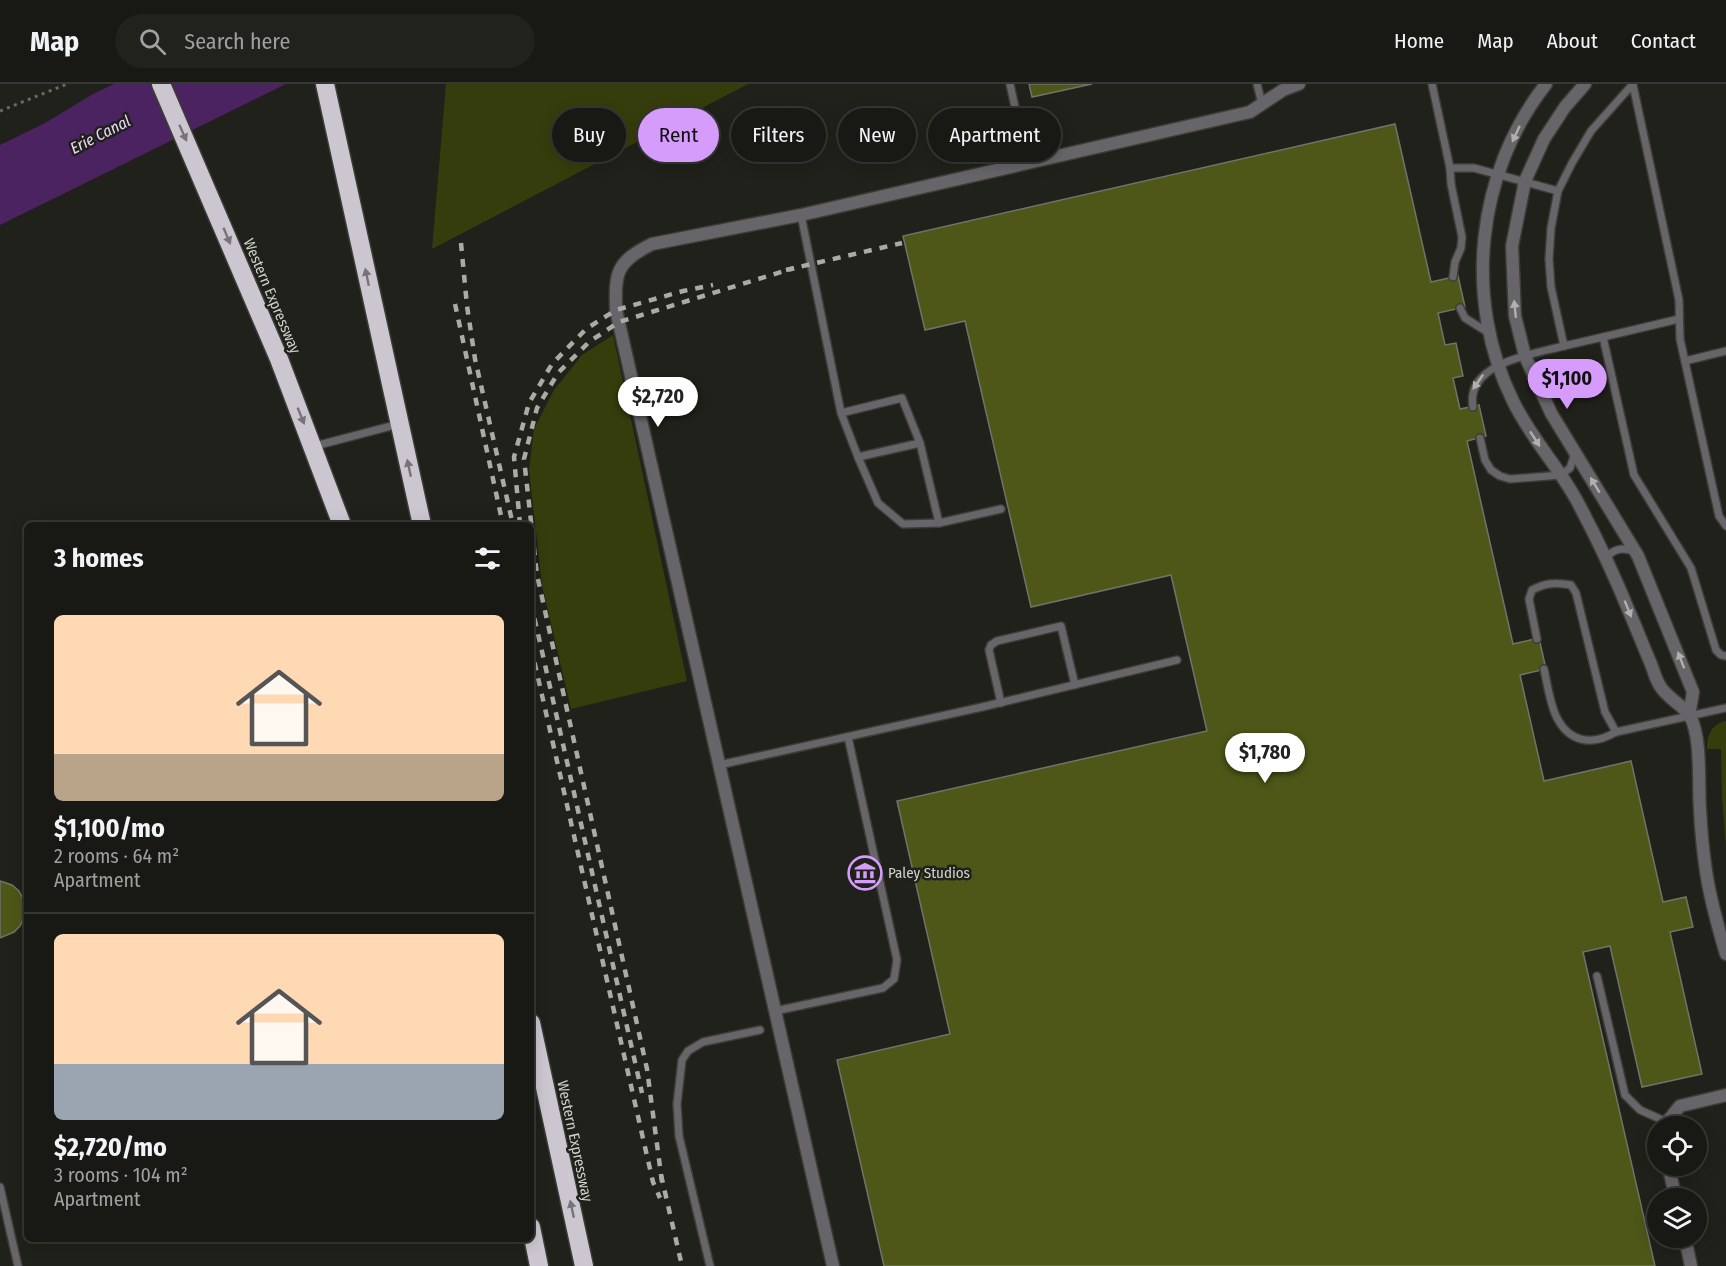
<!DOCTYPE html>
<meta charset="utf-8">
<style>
:root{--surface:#181914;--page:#21221d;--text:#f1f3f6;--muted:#9fa0a0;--line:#363834;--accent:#d59cfb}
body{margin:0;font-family:"Fira Sans Condensed",sans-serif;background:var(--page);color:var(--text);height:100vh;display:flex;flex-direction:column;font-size:22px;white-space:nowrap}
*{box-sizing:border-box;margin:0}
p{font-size:20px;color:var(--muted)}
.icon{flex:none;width:33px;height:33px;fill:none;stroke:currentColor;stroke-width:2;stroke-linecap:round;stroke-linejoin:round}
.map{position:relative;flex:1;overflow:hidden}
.sheet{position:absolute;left:24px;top:438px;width:510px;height:720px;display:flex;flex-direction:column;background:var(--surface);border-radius:9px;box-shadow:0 3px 15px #0003,0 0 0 2px var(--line)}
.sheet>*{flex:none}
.guide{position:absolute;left:552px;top:24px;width:570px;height:54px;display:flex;gap:12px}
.buttons{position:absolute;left:1647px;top:1032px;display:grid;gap:12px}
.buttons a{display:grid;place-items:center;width:60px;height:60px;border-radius:50%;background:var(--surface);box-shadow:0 3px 15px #0003,0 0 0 2px var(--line);font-size:30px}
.price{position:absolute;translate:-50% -51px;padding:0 14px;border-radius:21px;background:#fff;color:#222;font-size:20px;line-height:39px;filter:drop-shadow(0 2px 3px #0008)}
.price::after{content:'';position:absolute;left:50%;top:36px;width:18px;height:14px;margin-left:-9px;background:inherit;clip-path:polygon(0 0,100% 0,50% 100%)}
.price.active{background:var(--accent);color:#111}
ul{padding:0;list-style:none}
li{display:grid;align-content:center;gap:12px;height:318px;padding:0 30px}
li+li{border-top:2px solid var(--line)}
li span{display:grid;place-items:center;height:186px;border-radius:9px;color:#555}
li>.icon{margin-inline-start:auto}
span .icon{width:108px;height:108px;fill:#fffc;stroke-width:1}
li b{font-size:26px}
h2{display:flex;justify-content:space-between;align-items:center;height:72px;padding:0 30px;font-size:26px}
.tag{padding:0 21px;border-radius:27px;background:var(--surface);box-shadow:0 3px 15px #0003,0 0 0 2px var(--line);font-size:21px;line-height:54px}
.tag.active{background:var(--accent);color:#111}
header{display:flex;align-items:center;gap:36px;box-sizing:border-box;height:84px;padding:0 30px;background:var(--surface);border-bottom:2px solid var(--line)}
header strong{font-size:28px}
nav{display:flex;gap:33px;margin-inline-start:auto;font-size:21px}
.search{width:420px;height:54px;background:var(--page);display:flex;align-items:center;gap:15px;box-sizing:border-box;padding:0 21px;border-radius:33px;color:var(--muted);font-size:22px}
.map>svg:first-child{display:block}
</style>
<header>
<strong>Map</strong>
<div class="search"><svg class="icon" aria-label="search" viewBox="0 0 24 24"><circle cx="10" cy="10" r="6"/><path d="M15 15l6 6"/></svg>Search here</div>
<nav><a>Home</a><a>Map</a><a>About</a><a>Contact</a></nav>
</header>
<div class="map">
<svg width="1726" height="1182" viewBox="0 0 1726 1182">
<rect width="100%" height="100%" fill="#20211a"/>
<g fill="#363d0c">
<path d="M446,0H748L432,165Z"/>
<path d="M613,251L687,597L571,625L542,501L529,386L534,345L554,306L582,271Z"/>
<path d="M1725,637L1726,638V764L1722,714L1721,665H1707C1707,651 1711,641 1725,637Z"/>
</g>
<path fill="#4a2360" d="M114,0H286L0,141V61L45,39L93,10Z"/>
<g fill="#4e5717" stroke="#717369" stroke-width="1.5">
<path d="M1029,0H1092L1032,13Z"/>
<path d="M1395,40L1431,198L1458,192L1465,223L1438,229L1445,261L1456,259L1463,292L1453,294L1460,325L1479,321L1486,352L1467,357L1513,560L1539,554L1546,585L1520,591L1544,697L1631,677L1663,818L1686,813L1693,843L1670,848L1702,990L1642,1003L1610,862L1583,868L1655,1182H884L837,976L950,950L897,717L1207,647L1171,491L1031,523L965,237L925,246L903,152Z"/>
<path d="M0,797L12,801L19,807L23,815L25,824L24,833L20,842L14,848L0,854Z"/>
</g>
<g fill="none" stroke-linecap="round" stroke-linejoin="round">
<defs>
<g id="lane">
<path d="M1010,0L1027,79"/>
<path d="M1257,0L1262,20"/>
<path d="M1432,0L1450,84L1451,100L1462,153L1461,164L1455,178L1453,193"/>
<path d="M1633,0L1591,47L1572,79L1558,107L1551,144L1549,175L1551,203L1564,262L1603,253L1634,391L1691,484L1716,566L1721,571L1726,572"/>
<path d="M1633,1L1679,216L1680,255L1719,432L1726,442"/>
<path d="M1450,84H1474L1558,107"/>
<path d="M801,131L841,329L858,373L920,359L902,314L841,329"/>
<path d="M1460,224L1465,234L1489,249"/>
<path d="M1603,253L1679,235"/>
<path d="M1685,277L1726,267"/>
<path d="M1473,323C1465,279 1533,270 1564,262"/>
<path d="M1480,354L1485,376L1491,386L1500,392L1510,395L1561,391L1570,384L1575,369"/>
<path d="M920,359L939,439"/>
<path d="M315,362L399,340"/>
<path d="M858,373L878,419L903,440L939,439L1001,425"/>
<path d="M1606,473C1615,465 1622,463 1633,467"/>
<path d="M1537,555L1529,515L1532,506C1545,499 1556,498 1571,501L1576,509L1605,628L1616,648"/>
<path d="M1544,585C1547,599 1550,619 1556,632C1569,659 1592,662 1616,648L1726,624"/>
<path d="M1001,619L989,566L991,561L997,557L1061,542L1075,601"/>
<path d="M719,681L982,623L1177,576"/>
<path d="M1597,892L1625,1011L1640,1026L1667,1038"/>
<path d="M775,927L883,904L894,895L897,876L848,653"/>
<path d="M0,1103L18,1182"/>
<path d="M710,1182L679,1052L677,1020L682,976L688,967L703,958L760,946"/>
</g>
<g id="street">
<path d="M1546,0C1476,89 1463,216 1513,317C1530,353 1558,382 1577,417C1597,454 1615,493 1631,532C1638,548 1644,564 1651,580C1654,588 1656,596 1660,602C1667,614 1683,621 1690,632C1702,654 1698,701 1700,726C1701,746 1703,767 1706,787C1710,815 1718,843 1726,870"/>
<path d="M1585,0L1565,23L1544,55L1525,97L1512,162L1515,232L1525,272L1551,329L1638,472L1693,608L1689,632"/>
<path d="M1666,1042L1667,1038L1680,1022L1726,1011"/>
<path d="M1668,1082L1676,1114"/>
<path d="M1685,1154L1691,1182"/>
<path d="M833,1182L616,226C615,188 616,178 652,160L801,131L1250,28L1283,6L1299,0"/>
</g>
<g id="highway">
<path d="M161,0L279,275L342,441"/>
<path d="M325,0L422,441"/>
<path d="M531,939L584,1182"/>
<path d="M531,1143L539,1182"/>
</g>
</defs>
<use href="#lane" stroke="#3c3d36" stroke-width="10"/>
<use href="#street" stroke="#3c3d36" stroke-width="15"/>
<use href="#highway" stroke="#3c3d36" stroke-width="21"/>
<path stroke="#696a63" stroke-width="3" stroke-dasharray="3 4.5" stroke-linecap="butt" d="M0,27L67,0"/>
<use href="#lane" stroke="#676569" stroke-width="7"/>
<use href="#street" stroke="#676569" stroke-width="12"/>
<use href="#highway" stroke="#ccc6d0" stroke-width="18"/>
<g stroke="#aaaba5" stroke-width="4.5" stroke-dasharray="8 8" stroke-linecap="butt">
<path d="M461,159L467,222L475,275L513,441"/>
<path d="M786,186L902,159"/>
<path d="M455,220L503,441"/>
<path d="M520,441L514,373L529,319L552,280L586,245L616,226L683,207L713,201"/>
<path d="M531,519L642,1009"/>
<path d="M531,563L642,1050L653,1098L660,1114"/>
<path d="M661,1091L682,1182"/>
<path d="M662,1098L647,985L537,491L524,375L537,324L558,289L589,258L619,238L794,184"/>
</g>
</g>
<defs><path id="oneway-solid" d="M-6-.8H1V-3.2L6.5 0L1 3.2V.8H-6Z" transform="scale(1.5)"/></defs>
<g fill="#767475">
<use href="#oneway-solid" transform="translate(183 49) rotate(66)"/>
<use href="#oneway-solid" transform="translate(227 152) rotate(67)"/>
<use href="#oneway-solid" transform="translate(367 193) rotate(-102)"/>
<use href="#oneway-solid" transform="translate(301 332) rotate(68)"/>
<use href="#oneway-solid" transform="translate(409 384) rotate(-102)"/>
<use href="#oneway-solid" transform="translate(572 1125) rotate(-102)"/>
</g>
<g fill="#b0b1ae">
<use href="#oneway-solid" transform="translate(1516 50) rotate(115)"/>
<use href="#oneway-solid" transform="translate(1515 225) rotate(-96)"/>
<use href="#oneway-solid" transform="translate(1478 298) rotate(125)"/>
<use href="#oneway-solid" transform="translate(1535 355) rotate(57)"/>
<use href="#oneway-solid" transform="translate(1595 401) rotate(-121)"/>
<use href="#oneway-solid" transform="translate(1628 525) rotate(68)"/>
<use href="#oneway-solid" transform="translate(1681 576) rotate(-111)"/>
</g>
<defs>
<symbol id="museum-ring" viewBox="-11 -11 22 22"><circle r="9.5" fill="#20211a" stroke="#d59cfb" stroke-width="1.5"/><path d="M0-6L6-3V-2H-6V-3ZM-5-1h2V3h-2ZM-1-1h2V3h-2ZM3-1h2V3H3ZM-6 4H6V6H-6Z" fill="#d59cfb"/></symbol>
</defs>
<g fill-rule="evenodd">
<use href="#museum-ring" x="846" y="770" width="38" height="38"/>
</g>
<g text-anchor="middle" stroke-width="5" stroke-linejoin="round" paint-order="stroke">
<g font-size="15" fill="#d0d2cc" stroke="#20211a">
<text transform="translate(272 212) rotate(67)" y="5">Western Expressway</text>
<text transform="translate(575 1057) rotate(78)" y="5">Western Expressway</text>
</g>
<g font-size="15" fill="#d0d2cc" stroke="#20211a" text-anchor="start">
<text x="888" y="794">Paley Studios</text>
</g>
<g font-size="16" font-style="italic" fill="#edd7fc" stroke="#20211a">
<text transform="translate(100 50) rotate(-27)" y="6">Erie Canal</text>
</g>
</g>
</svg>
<div class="buttons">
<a><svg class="icon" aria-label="locate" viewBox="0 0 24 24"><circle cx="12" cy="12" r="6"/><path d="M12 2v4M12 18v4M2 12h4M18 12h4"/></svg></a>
<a><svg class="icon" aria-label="layers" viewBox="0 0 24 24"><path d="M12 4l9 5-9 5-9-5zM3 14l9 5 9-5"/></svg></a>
</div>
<b class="price active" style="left:1567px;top:326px">$1,100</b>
<b class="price" style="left:658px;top:344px">$2,720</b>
<b class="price" style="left:1265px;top:700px">$1,780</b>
<div class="guide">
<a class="tag">Buy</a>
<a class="tag active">Rent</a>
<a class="tag">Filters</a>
<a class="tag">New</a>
<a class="tag">Apartment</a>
</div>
<section class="sheet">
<h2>3 homes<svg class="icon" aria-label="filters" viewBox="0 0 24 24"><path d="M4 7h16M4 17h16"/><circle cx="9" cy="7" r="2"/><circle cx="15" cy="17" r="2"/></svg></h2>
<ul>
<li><span style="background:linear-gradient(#ffd9b3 75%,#b9a48a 0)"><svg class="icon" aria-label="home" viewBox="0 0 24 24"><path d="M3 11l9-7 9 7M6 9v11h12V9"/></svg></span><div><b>$1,100/mo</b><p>2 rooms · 64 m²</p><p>Apartment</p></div></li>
<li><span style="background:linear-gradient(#ffd9b3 70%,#9aa5b1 0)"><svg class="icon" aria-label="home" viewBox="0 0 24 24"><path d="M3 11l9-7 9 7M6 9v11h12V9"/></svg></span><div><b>$2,720/mo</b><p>3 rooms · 104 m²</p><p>Apartment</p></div></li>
</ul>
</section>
</div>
